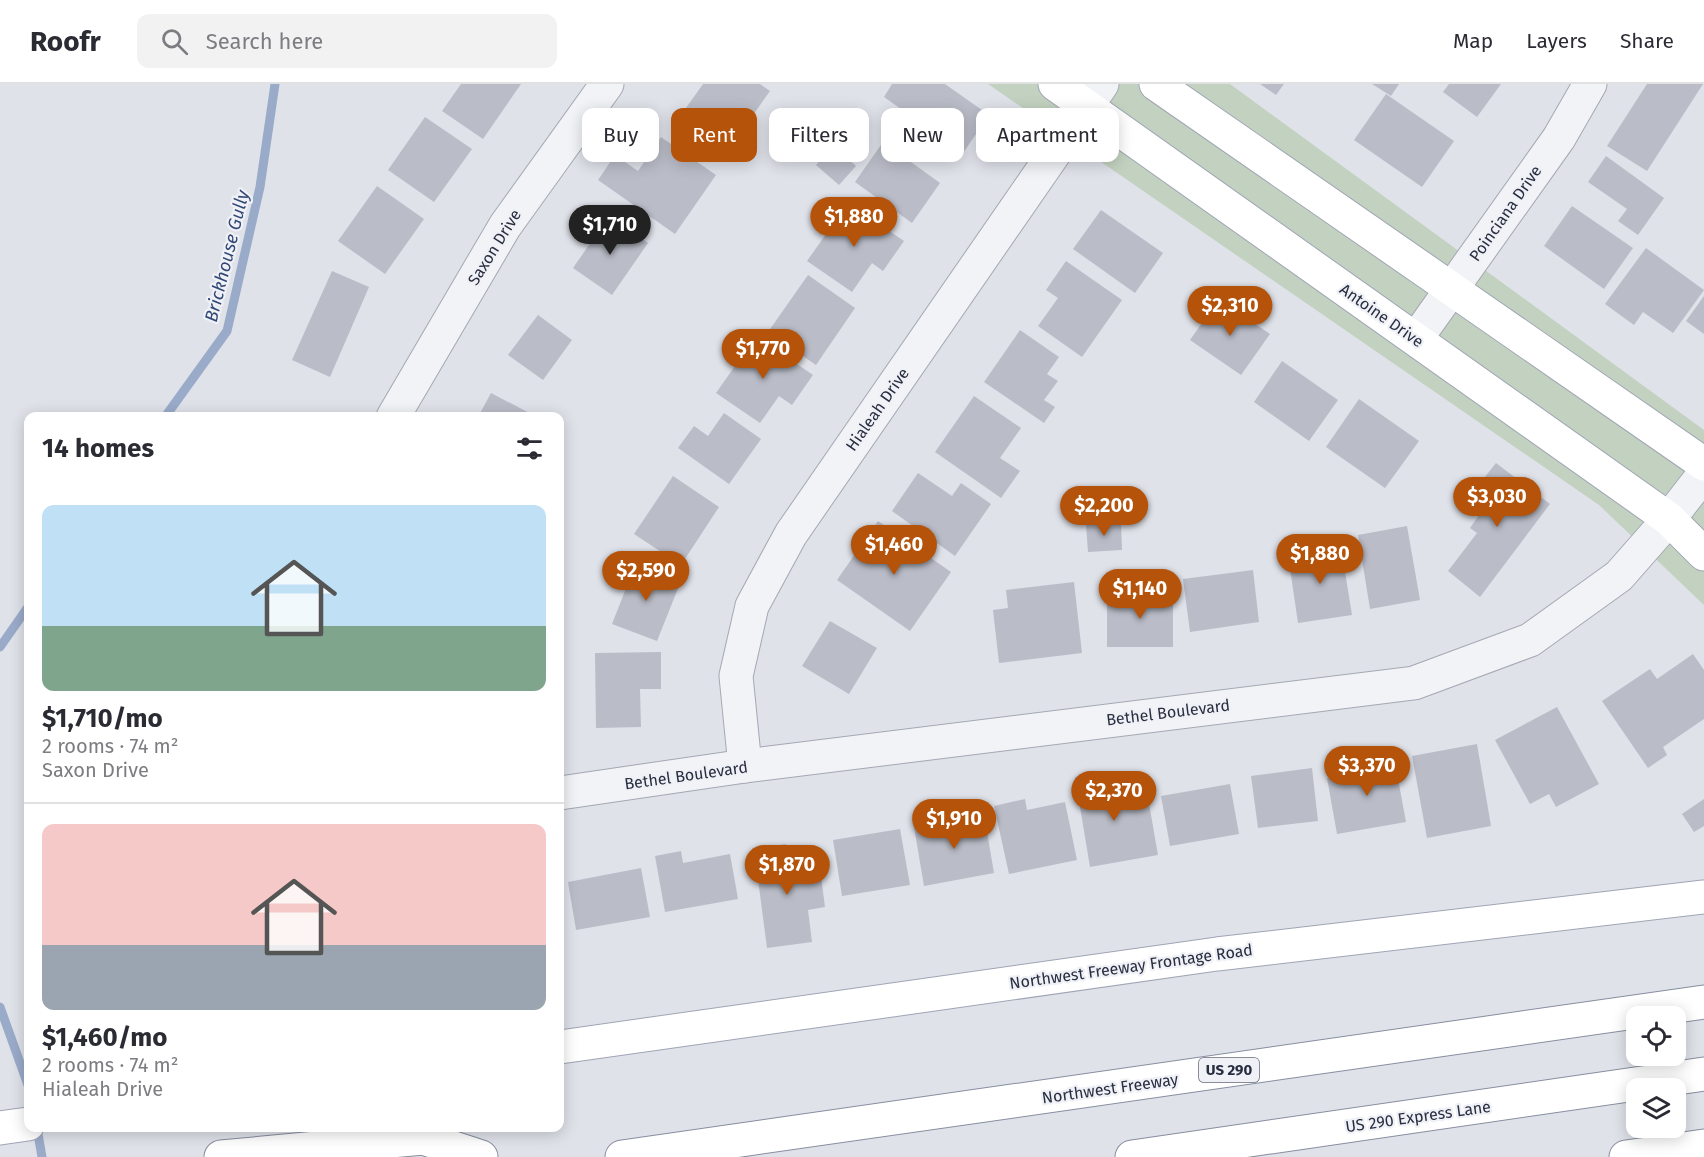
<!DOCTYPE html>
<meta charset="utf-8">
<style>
:root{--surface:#fff;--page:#f2f2f3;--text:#2b2b33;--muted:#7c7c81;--line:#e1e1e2;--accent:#b45309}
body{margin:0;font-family:"Fira Sans",sans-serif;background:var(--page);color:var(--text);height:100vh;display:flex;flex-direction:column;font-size:22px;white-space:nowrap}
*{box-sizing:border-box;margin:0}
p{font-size:20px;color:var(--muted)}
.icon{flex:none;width:33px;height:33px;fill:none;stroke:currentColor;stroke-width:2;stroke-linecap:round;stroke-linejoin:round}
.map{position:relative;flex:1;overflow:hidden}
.panel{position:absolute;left:24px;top:328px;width:540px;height:720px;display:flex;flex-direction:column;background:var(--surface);border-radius:12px;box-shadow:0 3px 15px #0003}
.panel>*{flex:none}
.hud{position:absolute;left:582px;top:24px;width:570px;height:54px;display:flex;gap:12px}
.tools{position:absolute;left:1626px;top:922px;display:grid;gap:12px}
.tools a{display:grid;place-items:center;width:60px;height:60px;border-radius:12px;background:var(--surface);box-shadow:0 3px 15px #0003;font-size:30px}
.price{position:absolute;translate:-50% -51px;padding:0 14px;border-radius:21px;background:var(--accent);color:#fff;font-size:20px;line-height:39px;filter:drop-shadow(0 2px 3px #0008)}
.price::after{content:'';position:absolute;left:50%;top:36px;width:18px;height:14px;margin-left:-9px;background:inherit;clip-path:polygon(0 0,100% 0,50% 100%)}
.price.active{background:#222;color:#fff}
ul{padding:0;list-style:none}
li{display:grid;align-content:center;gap:12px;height:318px;padding:0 18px}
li+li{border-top:2px solid var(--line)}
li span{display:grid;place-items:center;height:186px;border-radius:12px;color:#555}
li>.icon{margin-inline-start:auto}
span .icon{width:108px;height:108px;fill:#fffc;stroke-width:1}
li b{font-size:26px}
h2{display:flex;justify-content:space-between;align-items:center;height:72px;padding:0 18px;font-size:26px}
.chip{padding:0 21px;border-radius:12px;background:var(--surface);box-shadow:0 3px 15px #0003;font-size:21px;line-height:54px}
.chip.active{background:var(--accent);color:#fff}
header{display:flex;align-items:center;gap:36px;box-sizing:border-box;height:84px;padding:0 30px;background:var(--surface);border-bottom:2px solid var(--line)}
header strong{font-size:28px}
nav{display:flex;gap:33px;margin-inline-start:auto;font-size:21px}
.search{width:420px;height:54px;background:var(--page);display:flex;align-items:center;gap:15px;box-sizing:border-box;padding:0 21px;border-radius:12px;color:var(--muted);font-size:22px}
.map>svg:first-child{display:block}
</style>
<header>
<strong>Roofr</strong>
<div class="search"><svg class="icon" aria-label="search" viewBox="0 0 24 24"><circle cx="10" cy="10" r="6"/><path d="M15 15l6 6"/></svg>Search here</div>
<nav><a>Map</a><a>Layers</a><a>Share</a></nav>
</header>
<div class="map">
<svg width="1704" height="1073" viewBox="0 0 1704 1073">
<rect width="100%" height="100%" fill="#dfe2e9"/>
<path fill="#c3d2c0" d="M988,0H1230L1704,346V521L1599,421Z"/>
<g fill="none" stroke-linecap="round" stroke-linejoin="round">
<g stroke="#9aabc9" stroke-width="9">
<path d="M165,333L227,247L260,103L275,0"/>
<path d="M0,563L28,523"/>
<path d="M0,923L28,1001"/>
<path d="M37,1044L42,1073"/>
</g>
</g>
<g fill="#babdc8">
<path d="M461,0H521L483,55L442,27Z"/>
<path d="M703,0H760L770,7L729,65L681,31Z"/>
<path d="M892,0H945L989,31L963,69L884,13Z"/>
<path d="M1260,0H1284L1276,11Z"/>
<path d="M1372,0H1399L1391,12Z"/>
<path d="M1449,0H1501L1477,33L1443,8Z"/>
<path d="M1647,0H1703L1647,87L1607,62Z"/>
<path d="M1386,10L1454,57L1422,103L1354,56Z"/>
<path d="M425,33L472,65L434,118L388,86Z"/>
<path d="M661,53L716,91L675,150L598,96L615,71L638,87Z"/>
<path d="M883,58L940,99L912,139L855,98Z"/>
<path d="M833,62L856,82L839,101L816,81Z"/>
<path d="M1606,72L1664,114L1638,151L1618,137L1627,125L1588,98Z"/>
<path d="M377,102L424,135L385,190L338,157Z"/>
<path d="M848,119L904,157L883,187L872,179L852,208L807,177Z"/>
<path d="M1572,122L1633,164L1604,205L1544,162Z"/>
<path d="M1101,126L1163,169L1135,209L1073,165Z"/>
<path d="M609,132L648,159L612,211L573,184Z"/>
<path d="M1646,164L1704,206L1673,249L1643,228L1634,241L1605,220Z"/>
<path d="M1066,177L1122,216L1082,273L1038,242L1058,214L1046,206Z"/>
<path d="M332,187L369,203L330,293L292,276Z"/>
<path d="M808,191L855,224L816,281L768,248Z"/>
<path d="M1704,212V250L1686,237Z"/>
<path d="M1219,215L1270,250L1241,291L1190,256Z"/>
<path d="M538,231L572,256L543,296L508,271Z"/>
<path d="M1020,246L1059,273L1047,290L1058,297L1044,316L1055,323L1044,339L984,298Z"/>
<path d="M756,252L813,291L792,321L779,312L760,339L716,309Z"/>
<path d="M1282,277L1338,316L1309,357L1254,318Z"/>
<path d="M491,309L537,333H478Z"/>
<path d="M974,312L1021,344L1000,374L1020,387L1001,414L935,368Z"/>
<path d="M1359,315L1419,357L1385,404L1326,363Z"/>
<path d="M724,329L761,355L729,400L678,364L694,342L708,352Z"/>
<path d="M1496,379L1550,420L1480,513L1448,487L1477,449L1470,444L1484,424L1469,413Z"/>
<path d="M918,389L952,412L961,399L991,420L955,472L892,427Z"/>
<path d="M673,392L719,423L681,481L634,450Z"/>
<path d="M878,437L951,488L910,547L837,496Z"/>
<path d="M1121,438L1122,466L1088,468L1086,440Z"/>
<path d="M1407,442L1420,516L1370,525L1358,451Z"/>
<path d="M1341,463L1352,531L1298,539L1288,471Z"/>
<path d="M636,479L681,497L657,557L612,540Z"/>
<path d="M1253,486L1259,538L1190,548L1183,495Z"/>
<path d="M1074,498L1082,569L999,579L993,526L1008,524L1006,506Z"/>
<rect x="1107" y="510" width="66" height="53"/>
<path d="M830,537L877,564L849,610L802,582Z"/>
<path d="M661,568V605H640L641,643L596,644L595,569Z"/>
<path d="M1693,570L1704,586V635L1663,663L1667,671L1648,684L1602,617L1650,585L1657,595Z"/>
<path d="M1557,623L1599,700L1556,723L1549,710L1530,720L1495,656Z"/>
<path d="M1477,660L1491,742L1427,754L1412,672Z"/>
<path d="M1394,673L1406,738L1337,750L1327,694L1360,688L1359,679Z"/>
<path d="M1312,684L1318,737L1258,744L1251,692Z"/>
<path d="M1109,687L1113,714L1147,708L1158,771L1090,783L1075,693Z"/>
<path d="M1230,700L1239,750L1170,762L1161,712Z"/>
<path d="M1025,715L1027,726L1065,718L1077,776L1009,790L994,722Z"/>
<path d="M1704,715V742L1694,748L1682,730Z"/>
<path d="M984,730L994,789L924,802L914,743Z"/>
<path d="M900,745L910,801L842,812L833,756Z"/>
<path d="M786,760L789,781L819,777L825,823L808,826L812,858L767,864L754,765Z"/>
<path d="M681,767L683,779L730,770L738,815L665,828L655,772Z"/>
<path d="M641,784L650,833L576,846L568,798Z"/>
</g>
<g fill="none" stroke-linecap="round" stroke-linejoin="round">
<defs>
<g id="minor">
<path d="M1416,255L1559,54L1590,0"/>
<path d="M393,333L505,142L607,0"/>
<path d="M745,682L736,592L752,522L791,450L1102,0"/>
<path d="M560,709L745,682L1414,599L1530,556L1619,492L1669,435L1704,390"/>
</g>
<g id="major">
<path d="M1055,0L1669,435L1704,470"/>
<path d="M1156,0L1704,380"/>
<path d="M560,963L1217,870L1704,813"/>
<path d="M0,1044L28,1040"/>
</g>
<g id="highway">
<path d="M221,1073L423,1054L481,1073"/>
<path d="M622,1073L1704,918"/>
<path d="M1132,1073L1704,990"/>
<path d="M1626,1073L1704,1062"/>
</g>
</defs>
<use href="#minor" stroke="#a4a8b3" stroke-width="35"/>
<use href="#major" stroke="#9fa5b4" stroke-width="35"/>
<use href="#highway" stroke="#878e9f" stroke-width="35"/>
<use href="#minor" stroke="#f2f3f7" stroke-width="33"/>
<use href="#major" stroke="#fff" stroke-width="33"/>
<use href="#highway" stroke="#fff" stroke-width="33"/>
</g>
<g text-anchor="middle" stroke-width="4.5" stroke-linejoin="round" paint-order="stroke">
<rect fill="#eff1f6" stroke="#646877" stroke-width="1.5" x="1199" y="974" width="60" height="24" rx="4.5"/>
<g font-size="15" font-weight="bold" fill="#282e40">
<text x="1229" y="991">US 290</text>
</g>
<g font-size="16" fill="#282e40" stroke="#eff1f6">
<text transform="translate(1505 129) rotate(-55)" y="6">Poinciana Drive</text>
<text transform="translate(494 163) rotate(-58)" y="6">Saxon Drive</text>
<text transform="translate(1382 231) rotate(35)" y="6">Antoine Drive</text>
<text transform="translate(877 325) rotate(-55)" y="6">Hialeah Drive</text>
<text transform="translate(1168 628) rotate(-7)" y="6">Bethel Boulevard</text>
<text transform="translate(686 691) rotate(-8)" y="6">Bethel Boulevard</text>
<text transform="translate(1131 882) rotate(-8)" y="6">Northwest Freeway Frontage Road</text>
<text transform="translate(1110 1004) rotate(-8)" y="6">Northwest Freeway</text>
<text transform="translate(1418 1032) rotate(-8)" y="6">US 290 Express Lane</text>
</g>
<g font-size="18" font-style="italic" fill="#324874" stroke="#eff1f6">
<text transform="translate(227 172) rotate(-76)" y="6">Brickhouse Gully</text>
</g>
</g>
</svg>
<div class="tools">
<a><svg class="icon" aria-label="locate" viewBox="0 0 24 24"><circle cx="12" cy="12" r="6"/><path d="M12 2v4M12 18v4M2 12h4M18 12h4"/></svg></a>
<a><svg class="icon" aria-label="layers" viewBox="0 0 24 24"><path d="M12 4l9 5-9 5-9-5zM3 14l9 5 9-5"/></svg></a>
</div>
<b class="price" style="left:854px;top:164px">$1,880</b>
<b class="price active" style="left:610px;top:172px">$1,710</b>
<b class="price" style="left:1230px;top:253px">$2,310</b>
<b class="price" style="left:763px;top:296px">$1,770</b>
<b class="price" style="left:1497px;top:444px">$3,030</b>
<b class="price" style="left:1104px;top:453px">$2,200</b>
<b class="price" style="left:894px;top:492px">$1,460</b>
<b class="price" style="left:1320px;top:501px">$1,880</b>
<b class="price" style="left:646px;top:518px">$2,590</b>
<b class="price" style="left:1140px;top:536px">$1,140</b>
<b class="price" style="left:1367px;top:713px">$3,370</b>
<b class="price" style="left:1114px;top:738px">$2,370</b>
<b class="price" style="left:954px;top:766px">$1,910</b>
<b class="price" style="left:787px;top:812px">$1,870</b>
<div class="hud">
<a class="chip">Buy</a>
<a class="chip active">Rent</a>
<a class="chip">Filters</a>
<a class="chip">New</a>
<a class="chip">Apartment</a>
</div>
<section class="panel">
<h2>14 homes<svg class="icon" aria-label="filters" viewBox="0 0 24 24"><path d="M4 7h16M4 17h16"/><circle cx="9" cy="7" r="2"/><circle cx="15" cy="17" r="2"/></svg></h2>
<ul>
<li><span style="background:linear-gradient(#bfe0f5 65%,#7fa58c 0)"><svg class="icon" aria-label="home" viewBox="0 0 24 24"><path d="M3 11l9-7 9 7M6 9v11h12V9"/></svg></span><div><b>$1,710/mo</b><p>2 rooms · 74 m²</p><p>Saxon Drive</p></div></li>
<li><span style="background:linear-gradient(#f6c9c9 65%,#9aa5b1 0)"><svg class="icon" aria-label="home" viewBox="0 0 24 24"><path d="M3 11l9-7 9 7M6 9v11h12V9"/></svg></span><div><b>$1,460/mo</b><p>2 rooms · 74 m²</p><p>Hialeah Drive</p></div></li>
</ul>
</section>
</div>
